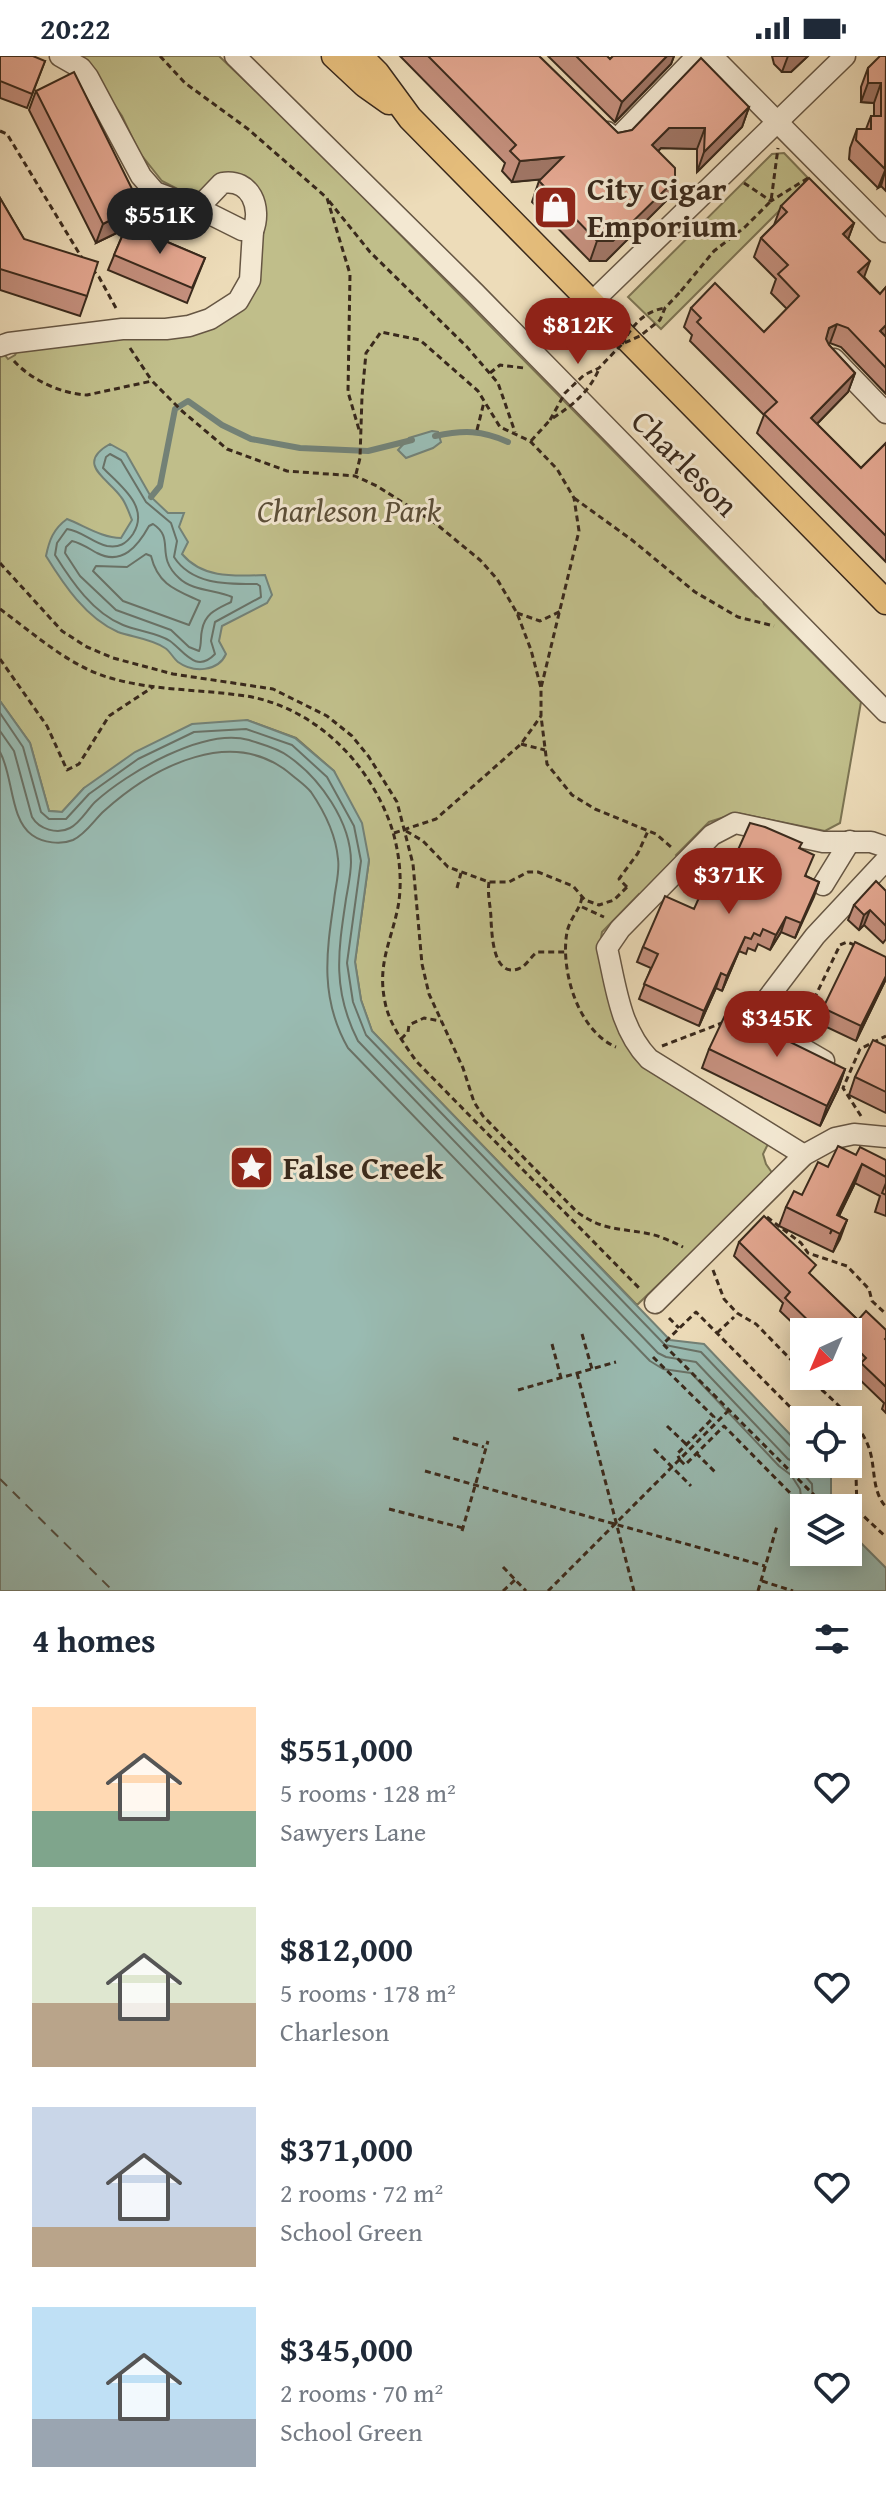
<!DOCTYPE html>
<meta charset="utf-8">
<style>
:root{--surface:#fff;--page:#f6f6f7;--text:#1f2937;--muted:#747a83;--accent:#8f2418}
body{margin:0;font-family:"Gentium Book Plus",serif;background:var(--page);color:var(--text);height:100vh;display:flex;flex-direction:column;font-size:30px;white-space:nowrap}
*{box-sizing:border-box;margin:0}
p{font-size:26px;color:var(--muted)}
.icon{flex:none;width:44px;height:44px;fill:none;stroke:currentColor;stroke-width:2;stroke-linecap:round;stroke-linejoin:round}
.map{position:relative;height:1535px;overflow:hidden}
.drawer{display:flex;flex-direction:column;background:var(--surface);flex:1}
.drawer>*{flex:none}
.needle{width:52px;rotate:224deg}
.fabs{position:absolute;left:790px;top:1262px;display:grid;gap:16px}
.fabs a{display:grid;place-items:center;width:72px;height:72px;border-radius:0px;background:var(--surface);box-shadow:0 4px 20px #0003;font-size:40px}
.price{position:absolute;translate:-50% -68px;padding:0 18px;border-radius:28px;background:var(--accent);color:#fff;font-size:26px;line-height:52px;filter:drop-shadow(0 2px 4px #0008)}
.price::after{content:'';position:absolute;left:50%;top:48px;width:24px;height:18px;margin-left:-12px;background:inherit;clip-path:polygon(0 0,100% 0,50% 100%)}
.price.active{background:#222;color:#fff}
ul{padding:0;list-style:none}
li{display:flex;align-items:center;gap:24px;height:200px;padding:0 32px}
li span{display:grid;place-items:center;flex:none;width:224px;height:160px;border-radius:0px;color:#555}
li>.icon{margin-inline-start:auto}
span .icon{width:96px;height:96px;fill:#fffc;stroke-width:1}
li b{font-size:34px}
h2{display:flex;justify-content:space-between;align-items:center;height:96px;padding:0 32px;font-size:34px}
.status{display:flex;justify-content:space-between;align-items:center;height:56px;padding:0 40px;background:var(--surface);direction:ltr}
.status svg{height:22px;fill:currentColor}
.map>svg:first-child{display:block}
</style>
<div class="status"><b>20:22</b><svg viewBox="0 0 49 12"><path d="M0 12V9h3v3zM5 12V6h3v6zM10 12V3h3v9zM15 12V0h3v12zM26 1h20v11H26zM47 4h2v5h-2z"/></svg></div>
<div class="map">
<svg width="886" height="1535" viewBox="0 0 886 1535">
<rect width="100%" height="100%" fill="#eddcb9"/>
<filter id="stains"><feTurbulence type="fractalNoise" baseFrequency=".0025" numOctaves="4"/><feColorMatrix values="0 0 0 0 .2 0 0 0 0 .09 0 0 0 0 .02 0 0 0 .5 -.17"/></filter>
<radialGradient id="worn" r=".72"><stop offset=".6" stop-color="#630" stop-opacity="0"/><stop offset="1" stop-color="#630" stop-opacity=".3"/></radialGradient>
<g fill="#c0be8a" stroke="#7c7453" stroke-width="2">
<path d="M69,0H219L308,85L756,540L762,543L764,548L861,646L840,767L825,775L737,757L709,766L676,799L679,803L643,841L639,838L602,876L600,888L637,1001L651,1016L741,1065L770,1084L763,1098L766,1108L773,1118L637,1249L372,975L361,944L355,906L369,804L334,715L296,682L247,664L84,732L62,756L49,755L30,687L0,645V293L8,303L15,299L19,292L150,276L246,244L256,136L209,130L191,140L162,125L139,96L122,60L88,11Z"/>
<path d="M784,97L810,124L661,273L628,241L772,98Z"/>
</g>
<g fill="#99bbb2" stroke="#738176" stroke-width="2">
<path d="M432,375L438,376L441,386L433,392L406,402L398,394L409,382Z"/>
<path d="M110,388L126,397L151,441L168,457H184L179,471L188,486L182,498C203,523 235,520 265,519L272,539L267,547L222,570L219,585L226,598C218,616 193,617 178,606C173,602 170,595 165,592C153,583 132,581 118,576C86,562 64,529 46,500C49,485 53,473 67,463C85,470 102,482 121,482L132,464C129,457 126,447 121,441C109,423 74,408 110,388Z"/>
<path d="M0,645L30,687L49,755L62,756L84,732L135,696L192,668L247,664L295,682L334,715L362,767L369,804L355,906L361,944L372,975L670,1284L704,1288L804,1393V1408H818L831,1421V1452H804V1496H848V1474L886,1512V1535H0Z"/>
</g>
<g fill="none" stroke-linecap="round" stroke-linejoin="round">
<g stroke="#697267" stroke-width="2">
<path d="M110,398L121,404L146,446L171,467L177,485L174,501C192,529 227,528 257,528L260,530L261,541L215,566L211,585L215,598C196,618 184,595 170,585C158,577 137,575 123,569C93,557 72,526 55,499L57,487L67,473C82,475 93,487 107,490C119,492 126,488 133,478C150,451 121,430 103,412L106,401Z"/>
<path d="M153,468C176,483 154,499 179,522C192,535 217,534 232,541L231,546C217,553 205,557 202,574C200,582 202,588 199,595L189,591L171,574L116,554L80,520L65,497L66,491L72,485C81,487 88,492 97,497C122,510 138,490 149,470Z"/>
<path d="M146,498L151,500C158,529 176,534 200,545L189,569L123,545L93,515L96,510L127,511Z"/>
<path d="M0,657L23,691L41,756L49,763H66L89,738L138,703L194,676L246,673L292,689L327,721L354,770L361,805L347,907L353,946L366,979L665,1289L701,1296L795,1395L804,1398"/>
<path d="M0,675L14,695L32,761C39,773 57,779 70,772C80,767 87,754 95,746C127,717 204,671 249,684C261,688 278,692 288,700C320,722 351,766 351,806C351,818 348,831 346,843C338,896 332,934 358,985L658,1297L666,1301L696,1306L788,1403L802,1409L805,1420L812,1428L813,1452"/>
<path d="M0,696C13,719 10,764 32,779C43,787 61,789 73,784C86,778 94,764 104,755C154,710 234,668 293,720C299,725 306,730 311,736C324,755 336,780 338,803C340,816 335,832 334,845C326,898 320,943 348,992L650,1305L663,1313L691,1317L779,1410L791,1419L800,1433L804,1464"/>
</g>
<g stroke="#738176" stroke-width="6">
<path d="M435,380C463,374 482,374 508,386"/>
<path d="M151,441L160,430L175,353L188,345L222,369L251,383L300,392L368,395L412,384"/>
</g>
<path stroke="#514e42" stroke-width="2" stroke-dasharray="10 8" stroke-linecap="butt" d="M0,1423L113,1535"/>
<defs>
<g id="minor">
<path d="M60,0L81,12L88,21L141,120L155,136L198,152L242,174L253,175C262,152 251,122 222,127L198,152"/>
<path d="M235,0L475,237L886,656"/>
<path d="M712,0L886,176"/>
<path d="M607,76L615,85L697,0"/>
<path d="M592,246L845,0"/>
<path d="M0,290L9,287L122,273H166L189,270L210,263L238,245L250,224L253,175"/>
<path d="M834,303L886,357"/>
<path d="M823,829L850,785"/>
<path d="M824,1005L752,963L815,880L886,804"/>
<path d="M804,1099L649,1003C620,973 616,931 607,892L620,873L712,779L735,767L823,786H871L886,791"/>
<path d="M655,1247L804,1099L835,1082L854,1078L886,1081"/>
</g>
<g id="major">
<path d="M334,0L365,29L389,46"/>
<path d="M360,0L377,17L410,62L886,546"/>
</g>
</defs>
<use href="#minor" stroke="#665643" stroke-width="23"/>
<use href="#major" stroke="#39291c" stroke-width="27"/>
<g stroke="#39291c" stroke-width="3" stroke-dasharray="6 4" stroke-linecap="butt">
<path d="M160,0L185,27L248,73L327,142L350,218L348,336L360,377"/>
<path d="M0,75L7,78L82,202"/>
<path d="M744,127L771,145L808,122"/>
<path d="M329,145L370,196L467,291L498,327L515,376"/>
<path d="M92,213L99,221L117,254"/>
<path d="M681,235L714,195L745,171L771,145L778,92"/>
<path d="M130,292L152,325"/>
<path d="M14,305C31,324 62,338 87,339L152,325L182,355L227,393L287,415L355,420L377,430L435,467L480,504L497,523L517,557L531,594L541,632V660L547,708L572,739L595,753L656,778L671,791"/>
<path d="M490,317L500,309L524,312"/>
<path d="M477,374L484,346"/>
<path d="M531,385L550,364"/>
<path d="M356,418L360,402L362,340L366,297L381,276L420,284L478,335L500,371L530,385L557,413L574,442L579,475L541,632"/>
<path d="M574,442L632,484L695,536L738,561L774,570"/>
<path d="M0,507L62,575L87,591L113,602L173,618L273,633L327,660L352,680L369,701L397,746L413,808L422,908L429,938L463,1012L474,1046L483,1060L577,1156C602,1174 617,1172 645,1177C658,1179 671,1185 683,1191"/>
<path d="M0,553C33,577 68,609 107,621C152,635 200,633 246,640C313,651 367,704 390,767C399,792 403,824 398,851C391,886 377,908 385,946C389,968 404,987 416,1005L641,1234"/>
<path d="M517,557L540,565L561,555"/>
<path d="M0,603L47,670L67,714L79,708L109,660L153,631"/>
<path d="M521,688L545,694"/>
<path d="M406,775L423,785L448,811L489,826H509L528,816H538L573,830L585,844L599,849L614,844L627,831"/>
<path d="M394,777L436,763L521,688L541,660"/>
<path d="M489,826C487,839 491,851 491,864C492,879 493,921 518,913C527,910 530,901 537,896H567"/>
<path d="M627,831L619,823L638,797L648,775"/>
<path d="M457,832L461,817"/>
<path d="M582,841C580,854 570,862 567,876C560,914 578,975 616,991"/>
<path d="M582,851L604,861"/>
<path d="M801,970L840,889L847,886L857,890"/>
<path d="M401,983L408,976L409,969L424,962L441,965"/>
<path d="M662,990L722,967"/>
<path d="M861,1060L843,1032L860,993L886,980"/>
<path d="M767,1161L801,1187L808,1197L847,1210L869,1233L872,1245L886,1258"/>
<path d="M713,1214L724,1243L737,1257L756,1268L804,1317"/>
<path d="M669,1262L679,1272"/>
<path d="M717,1277L734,1261"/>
<path d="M582,1278L592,1313"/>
<path d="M552,1288L561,1322"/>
<path d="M653,1301L714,1361L677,1398L680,1404"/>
<path d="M577,1317L634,1535"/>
<path d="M807,1320C828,1341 859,1363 869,1392C876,1412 871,1434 886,1451"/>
<path d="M518,1334L616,1306"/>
<path d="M804,1365L696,1256L663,1288L827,1452"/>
<path d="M667,1370L687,1389"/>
<path d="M453,1382L484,1391"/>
<path d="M654,1393L691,1430"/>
<path d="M696,1397L715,1416"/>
<path d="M680,1404L685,1409L724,1370L803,1450"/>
<path d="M846,1408L856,1418L857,1454L886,1481"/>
<path d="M425,1415L765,1510"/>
<path d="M389,1453L463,1472"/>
<path d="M848,1462L857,1454"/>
<path d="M462,1475L488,1385"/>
<path d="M503,1511L526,1535"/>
<path d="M762,1525L793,1535"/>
<path d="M503,1535L515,1524"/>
<path d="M548,1535L729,1354"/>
<path d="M758,1535L777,1470"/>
</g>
<use href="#minor" stroke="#f3e8d2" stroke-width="20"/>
<use href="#major" stroke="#e6be7c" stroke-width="24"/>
<g stroke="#39291c" stroke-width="3" stroke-dasharray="6 4" stroke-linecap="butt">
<path d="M622,288C632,270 644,255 665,252"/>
<path d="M553,362C574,348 589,336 599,313"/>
<path d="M550,364L565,337L584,319L599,312L622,288L640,280L660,264L665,252L681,235"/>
</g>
</g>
<g fill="#c5907e" stroke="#39291c" stroke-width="2">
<path d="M0,0L45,5L27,52L0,42Z"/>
<path d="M400,0H539L618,77L749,51L742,71L697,116V93L661,92L658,95L675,124L667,144L606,205H590L532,146L539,125L542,123L512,126L502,115L505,107Z"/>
<path d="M548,0H607L610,3L613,0H674L671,8L615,66Z"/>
<path d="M772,0H808L791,16H782L774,8Z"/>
<path d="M886,0V135L881,130L878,132L849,103L850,92L857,73H866L871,60H874V47L861,46V31L868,12Z"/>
<path d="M36,35L133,169L130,170L205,202L187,247L108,214L125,173L96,187L29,54Z"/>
<path d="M0,142L24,183L87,240L80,260L0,234Z"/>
<path d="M781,150L854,167L848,183L864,221L880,238L886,231V338L841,291L830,287L828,288L855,317L848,336L817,368L861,412L886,387V506L757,377L764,359L690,285L692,279L684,271L691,252L764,276L787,253L771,237L776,223L754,201L761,182L774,169Z"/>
<path d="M800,792L806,820L819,826L795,882L781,876L770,894L758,888L755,895L748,892L746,898L739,895L722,935L716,932L699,970L639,943L651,912L637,906L643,891L721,832Z"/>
<path d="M886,835V883L883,887L864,869L859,874L848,864L854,849Z"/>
<path d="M886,901V923L856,985L818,967L823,952Z"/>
<path d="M886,990V1057L849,1039L855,1021Z"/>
<path d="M709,993L845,1013L838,1033L820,1070L702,1012Z"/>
<path d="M856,1099L886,1104V1160L875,1156L880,1140L855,1127L839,1160L847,1164L833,1196L779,1170L786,1151L802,1139L828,1111Z"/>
<path d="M739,1186L812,1220L858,1264L886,1274V1357L882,1353L884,1347L857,1321L859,1313L848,1303V1276H804V1278L780,1255L783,1247L734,1200Z"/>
</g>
<g fill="#a07666" stroke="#39291c" stroke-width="2">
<path d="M667,0H674L671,8L615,66L622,46Z"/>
<path d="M788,0H808L791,16H782Z"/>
<path d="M868,27H881L874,47L861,46Z"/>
<path d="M749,51L742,71L697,116L704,96Z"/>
<path d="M669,72H705L697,93L661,92L644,109L652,89Z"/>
<path d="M563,101L556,122L512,126L520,105Z"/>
<path d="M886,112L881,130L878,132Z"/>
<path d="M675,124L667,144L606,205H590L597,185Z"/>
<path d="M140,149L133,169L96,187L103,168Z"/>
<path d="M854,167L847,186L843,178Z"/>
<path d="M870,205L863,224L858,216Z"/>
<path d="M837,268L830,287L823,291L829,272Z"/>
<path d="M886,269V281L880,275Z"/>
<path d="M855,317L848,336L804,381L811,362Z"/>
<path d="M819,826L814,841L795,882L801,867Z"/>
<path d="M870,854L864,869L859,874L864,859Z"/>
<path d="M786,861L781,876L770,894L776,879Z"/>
<path d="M745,881L739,895L722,935L727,920Z"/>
<path d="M721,917L716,932L699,970L704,955Z"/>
<path d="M886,920V923L856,985L861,970Z"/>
<path d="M845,1013L838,1033L820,1070L827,1050Z"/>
<path d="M862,1108L855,1127L830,1178L837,1159Z"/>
<path d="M847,1164L840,1183L833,1196L840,1178Z"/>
</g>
<g fill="#e5a892" stroke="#39291c" stroke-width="2">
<path d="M0,0H33L45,5L32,38L0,25Z"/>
<path d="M428,0H539L618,77L632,74L701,2L749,51L704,96L705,72H669L652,89L675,112V124L613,185H597L539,125L563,101L520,105L510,95L516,89Z"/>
<path d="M576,0H607L610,3L613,0H667L622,46Z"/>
<path d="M880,0H886L885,113L856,84L857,73H871V60H881V27H868V12Z"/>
<path d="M74,16L140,149L103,168L36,35Z"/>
<path d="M809,122L854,167L843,178L870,205L858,216L880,238L886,231V269L880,275L886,281V312L848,272L837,268L829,272L826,283L829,289L855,317L811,362L861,412L886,387V480L764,358L777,346L697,266L701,262L691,252L715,227L764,276L799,240L778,218L788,209L761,182L787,156L781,150Z"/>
<path d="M0,142L24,183L98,206L87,240L0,213Z"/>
<path d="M127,169L205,202L192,232L114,199Z"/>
<path d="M750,767L765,771L802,787L799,792L814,799L805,820L819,826L801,867L786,861L776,879L763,873L760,880L754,877L751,883L745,881L727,920L721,917L704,955L644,928L658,898L643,891L665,840L694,853L706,826L721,832Z"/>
<path d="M876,825L886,835V870L870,854L864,859L854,849Z"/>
<path d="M855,886L886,901V920L861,970L823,952Z"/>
<path d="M727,955L845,1013L827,1050L709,993Z"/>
<path d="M873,984L886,990V1036L855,1021Z"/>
<path d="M838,1090L856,1099L860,1091L886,1104V1121L862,1108L837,1159L847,1164L840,1178L786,1151L794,1135L802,1139L818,1106L828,1111Z"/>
<path d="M886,1127V1139L882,1137Z"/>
<path d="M764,1160L816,1209L809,1217L858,1264L866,1255L886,1274V1282L885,1283L886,1284V1331L861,1307L866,1302L848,1284V1276H840L836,1273L834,1276H820L785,1242L790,1236L739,1186Z"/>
</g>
<defs>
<symbol id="shop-square" viewBox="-11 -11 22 22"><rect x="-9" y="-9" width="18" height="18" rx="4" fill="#8f2418" stroke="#f3e8d2"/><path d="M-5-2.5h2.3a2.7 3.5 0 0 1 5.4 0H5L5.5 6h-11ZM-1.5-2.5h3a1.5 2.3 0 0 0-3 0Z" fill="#fff"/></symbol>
<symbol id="sight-square" viewBox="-11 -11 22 22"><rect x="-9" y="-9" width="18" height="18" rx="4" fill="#8f2418" stroke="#f3e8d2"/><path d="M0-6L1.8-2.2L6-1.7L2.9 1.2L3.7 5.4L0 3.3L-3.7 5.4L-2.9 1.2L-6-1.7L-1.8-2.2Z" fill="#fff"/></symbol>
</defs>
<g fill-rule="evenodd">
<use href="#shop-square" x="530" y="126" width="51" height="51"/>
<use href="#sight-square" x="226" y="1086" width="51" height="51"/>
</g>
<g text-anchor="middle" stroke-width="6" stroke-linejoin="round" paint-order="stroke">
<g font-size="32" font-weight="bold" fill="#39291c" stroke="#f3e8d2" text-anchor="start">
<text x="587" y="144">City Cigar<tspan x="587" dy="37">Emporium</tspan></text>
<text x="283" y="1123">False Creek</text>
</g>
<g font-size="32" fill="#39291c" stroke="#f3e8d2">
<text transform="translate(685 407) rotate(45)" y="11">Charleson</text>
</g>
<g font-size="32" font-style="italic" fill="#5b4e38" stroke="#f3e8d2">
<text x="349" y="466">Charleson Park</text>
</g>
</g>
<rect width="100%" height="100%" filter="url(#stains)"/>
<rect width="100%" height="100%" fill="url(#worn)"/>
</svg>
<div class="fabs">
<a><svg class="needle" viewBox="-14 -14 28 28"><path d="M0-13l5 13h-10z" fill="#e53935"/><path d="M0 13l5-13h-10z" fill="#747a83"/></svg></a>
<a><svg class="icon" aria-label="locate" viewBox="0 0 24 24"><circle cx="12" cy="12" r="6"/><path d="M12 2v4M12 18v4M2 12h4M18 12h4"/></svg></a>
<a><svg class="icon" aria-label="layers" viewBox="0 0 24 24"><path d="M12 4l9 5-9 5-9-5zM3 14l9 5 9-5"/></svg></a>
</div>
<b class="price active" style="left:160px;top:200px">$551K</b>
<b class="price" style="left:578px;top:310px">$812K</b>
<b class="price" style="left:729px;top:860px">$371K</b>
<b class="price" style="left:777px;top:1003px">$345K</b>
</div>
<section class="drawer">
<h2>4 homes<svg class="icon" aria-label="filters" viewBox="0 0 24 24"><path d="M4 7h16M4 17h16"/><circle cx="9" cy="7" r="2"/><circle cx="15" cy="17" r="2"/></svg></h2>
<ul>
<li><span style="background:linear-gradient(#ffd9b3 65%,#7fa58c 0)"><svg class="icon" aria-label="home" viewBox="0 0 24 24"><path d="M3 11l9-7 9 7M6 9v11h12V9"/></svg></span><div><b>$551,000</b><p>5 rooms · 128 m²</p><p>Sawyers Lane</p></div><svg class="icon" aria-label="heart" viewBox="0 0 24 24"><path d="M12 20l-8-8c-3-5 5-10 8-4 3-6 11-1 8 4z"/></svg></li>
<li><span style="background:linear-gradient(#dfe7d0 60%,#b9a48a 0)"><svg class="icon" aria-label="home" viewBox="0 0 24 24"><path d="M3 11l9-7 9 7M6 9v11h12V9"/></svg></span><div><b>$812,000</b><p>5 rooms · 178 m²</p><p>Charleson</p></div><svg class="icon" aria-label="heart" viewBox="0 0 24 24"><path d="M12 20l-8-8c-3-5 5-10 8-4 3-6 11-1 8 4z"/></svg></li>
<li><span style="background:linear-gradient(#c9d6e8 75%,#b9a48a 0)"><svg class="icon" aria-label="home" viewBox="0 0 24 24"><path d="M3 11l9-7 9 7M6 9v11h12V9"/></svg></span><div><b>$371,000</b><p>2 rooms · 72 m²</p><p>School Green</p></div><svg class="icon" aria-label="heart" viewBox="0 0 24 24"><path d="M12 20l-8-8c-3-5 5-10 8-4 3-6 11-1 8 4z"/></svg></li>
<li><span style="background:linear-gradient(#bfe0f5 70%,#9aa5b1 0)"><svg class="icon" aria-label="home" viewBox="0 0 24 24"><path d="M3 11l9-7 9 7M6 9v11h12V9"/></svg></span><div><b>$345,000</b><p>2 rooms · 70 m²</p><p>School Green</p></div><svg class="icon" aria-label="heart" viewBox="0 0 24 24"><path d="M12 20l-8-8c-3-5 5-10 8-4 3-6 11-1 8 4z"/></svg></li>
</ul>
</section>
